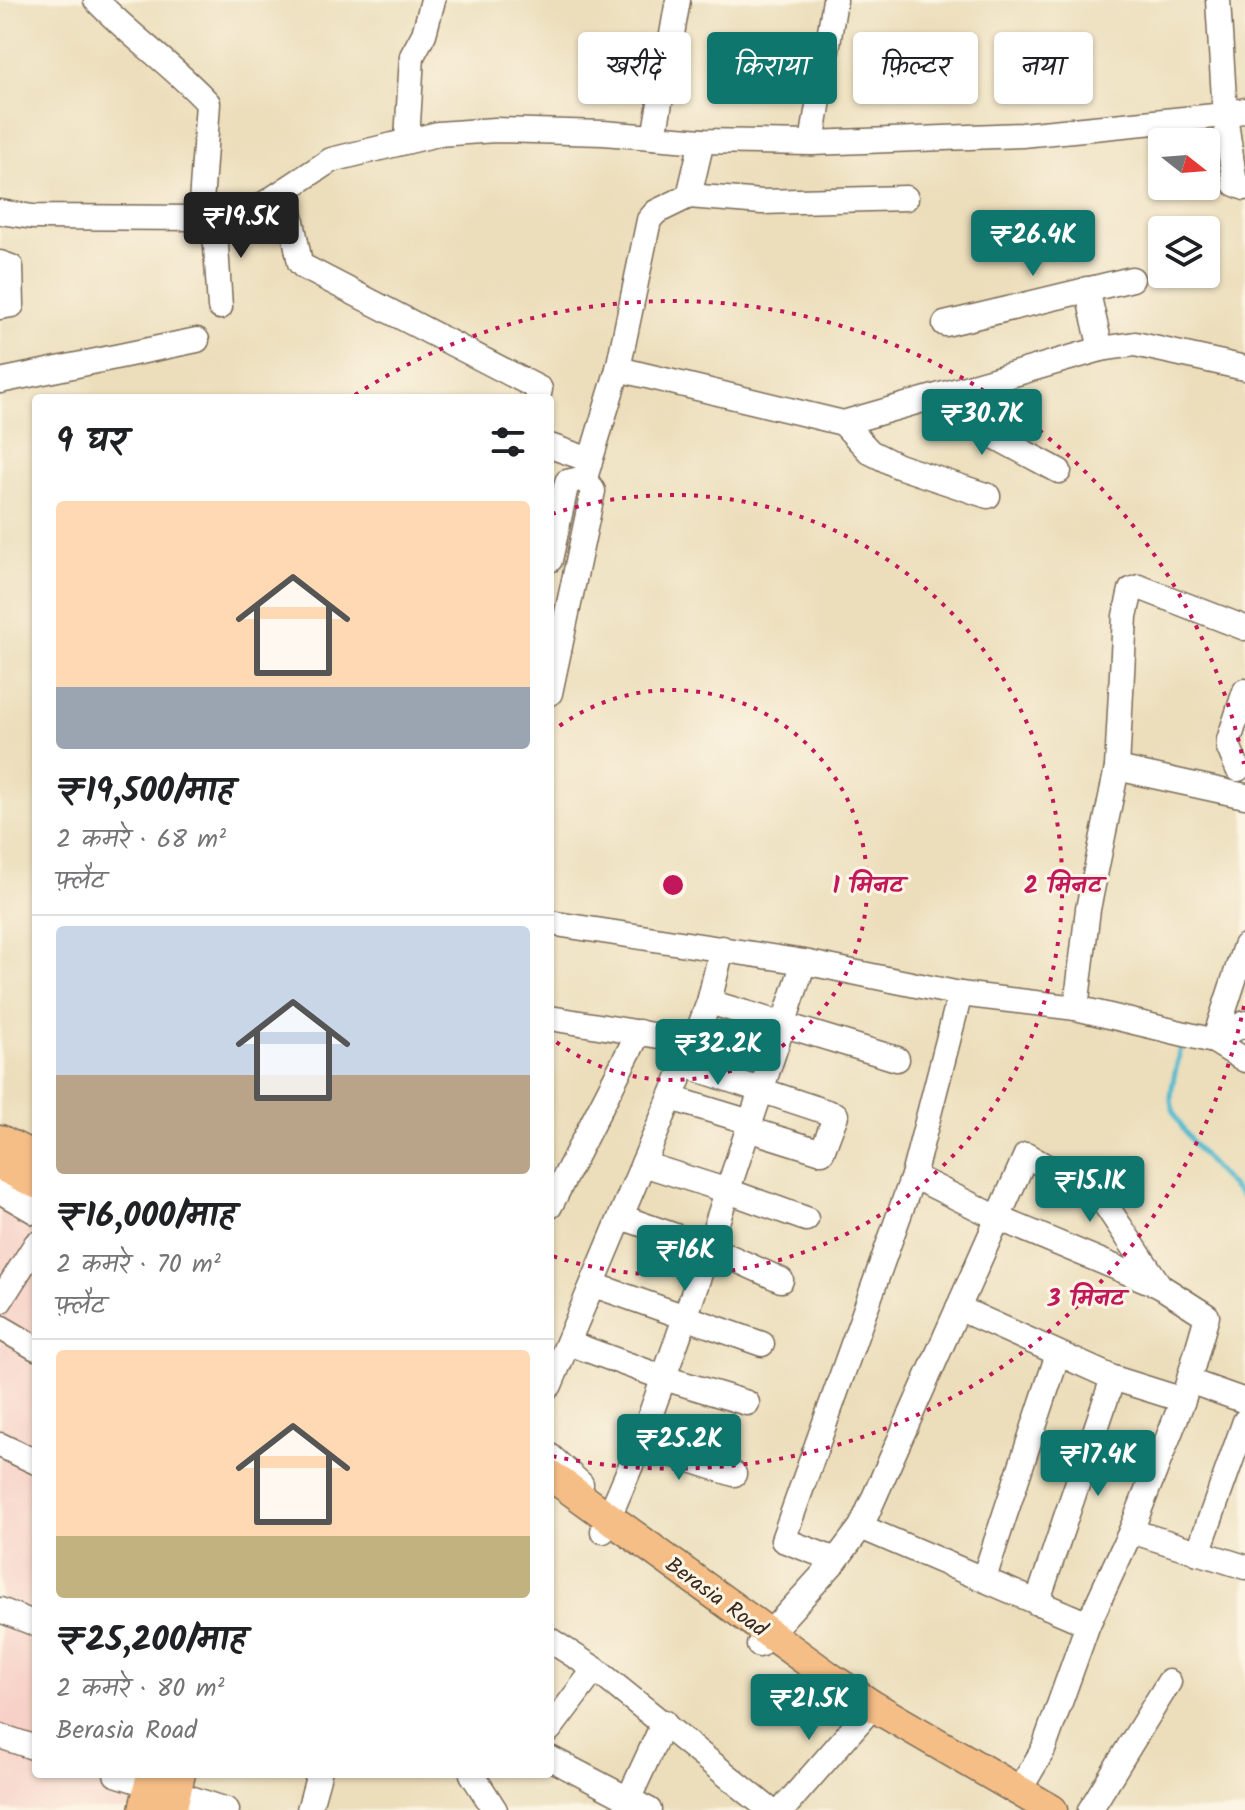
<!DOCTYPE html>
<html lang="hi">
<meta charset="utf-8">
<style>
:root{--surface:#fff;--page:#f6f6f6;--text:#202124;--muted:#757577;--line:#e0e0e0;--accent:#0f766e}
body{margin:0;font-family:Kalam,"Playpen Sans Deva",sans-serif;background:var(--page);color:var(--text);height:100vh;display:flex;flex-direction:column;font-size:30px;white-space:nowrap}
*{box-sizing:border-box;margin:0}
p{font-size:26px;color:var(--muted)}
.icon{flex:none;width:44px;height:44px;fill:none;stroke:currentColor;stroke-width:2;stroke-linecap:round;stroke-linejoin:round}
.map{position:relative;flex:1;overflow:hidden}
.sheet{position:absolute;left:32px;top:394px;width:522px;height:1384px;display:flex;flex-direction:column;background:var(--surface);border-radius:8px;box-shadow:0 2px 6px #0004}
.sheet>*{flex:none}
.top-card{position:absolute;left:578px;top:32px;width:546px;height:72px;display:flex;gap:16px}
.needle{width:52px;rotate:107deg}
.fabs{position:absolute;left:1148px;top:128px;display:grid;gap:16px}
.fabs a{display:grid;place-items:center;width:72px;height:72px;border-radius:8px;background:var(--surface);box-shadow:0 2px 6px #0004;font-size:40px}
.price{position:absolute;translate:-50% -68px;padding:0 18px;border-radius:8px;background:var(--accent);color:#fff;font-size:26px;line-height:52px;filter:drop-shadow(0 2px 4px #0008)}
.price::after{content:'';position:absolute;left:50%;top:48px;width:24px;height:18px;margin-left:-12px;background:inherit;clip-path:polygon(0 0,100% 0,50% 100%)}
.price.current{background:#222;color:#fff}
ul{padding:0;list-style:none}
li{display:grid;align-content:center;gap:16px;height:424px;padding:0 24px}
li+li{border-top:2px solid var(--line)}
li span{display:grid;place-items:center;height:248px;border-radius:8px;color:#555}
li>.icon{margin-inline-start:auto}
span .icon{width:144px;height:144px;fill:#fffc;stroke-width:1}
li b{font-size:34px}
h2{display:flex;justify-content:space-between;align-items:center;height:96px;padding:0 24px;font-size:34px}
.chip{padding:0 28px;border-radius:8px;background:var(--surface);box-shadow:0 2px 6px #0004;font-size:28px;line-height:72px}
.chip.current{background:var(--accent);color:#fff}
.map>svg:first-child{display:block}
</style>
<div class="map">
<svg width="1245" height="1810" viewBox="0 0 1245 1810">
<rect width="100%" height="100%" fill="#fcf5e5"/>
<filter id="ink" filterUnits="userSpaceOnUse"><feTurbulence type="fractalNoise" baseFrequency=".0125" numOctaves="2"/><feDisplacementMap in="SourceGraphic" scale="16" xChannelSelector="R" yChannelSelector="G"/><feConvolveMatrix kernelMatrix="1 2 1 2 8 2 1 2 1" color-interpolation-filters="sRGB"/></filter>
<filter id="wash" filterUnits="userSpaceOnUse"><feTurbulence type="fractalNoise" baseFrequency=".006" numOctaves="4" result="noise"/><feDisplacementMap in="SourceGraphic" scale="32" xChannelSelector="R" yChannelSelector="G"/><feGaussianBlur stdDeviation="1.8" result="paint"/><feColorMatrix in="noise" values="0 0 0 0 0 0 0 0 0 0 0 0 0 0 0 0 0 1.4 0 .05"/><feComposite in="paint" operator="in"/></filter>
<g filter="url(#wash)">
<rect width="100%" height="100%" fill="#ecdebb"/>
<path fill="#f7d1c7" d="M0,1171L36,1188V1774H135L126,1810H0Z"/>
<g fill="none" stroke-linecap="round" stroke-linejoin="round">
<path stroke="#50b9ce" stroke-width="5" d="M1182,1043C1179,1060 1171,1081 1171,1099C1172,1128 1225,1180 1245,1200"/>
</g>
</g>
<g filter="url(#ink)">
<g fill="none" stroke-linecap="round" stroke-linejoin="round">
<defs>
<g id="minor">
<path d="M96,0C131,37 173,65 208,103L200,218"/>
<path d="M1218,0L1225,115L1235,184L1245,188"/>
<path d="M654,137L678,0"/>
<path d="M407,140L412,56L424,34L433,0"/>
<path d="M812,143L835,0"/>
<path d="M286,190L300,263L304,267L540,389L538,398"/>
<path d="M689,196L762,202L906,198"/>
<path d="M0,212L33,217L200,218L255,210L331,160L438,134L495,130L603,133L702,141L812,143L1022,135L1225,115L1245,110"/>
<path d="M214,216L220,307"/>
<path d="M0,263L11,267L12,305L0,307"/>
<path d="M1087,289L1101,349"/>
<path d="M945,324L1132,279"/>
<path d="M618,369L843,423L1101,349L1135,344L1245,368"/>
<path d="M0,381L197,340"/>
<path d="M927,400L1059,471"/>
<path d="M843,423L870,452L898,466L988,496"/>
<path d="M550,446L590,460"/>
<path d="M550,560L567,482L585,478"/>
<path d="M550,693L593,491L585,478L618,369L649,220L656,212L689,196L702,141"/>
<path d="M1117,768L1245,796"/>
<path d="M1238,769L1229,748V740L1245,691"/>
<path d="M550,923L804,962L960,994L1076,1008L1214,1041L1245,1060"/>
<path d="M709,1002L897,1059"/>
<path d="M1076,1008L1088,909L1117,768L1125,616L1131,590L1139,587L1245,628"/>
<path d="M550,1018L677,1039"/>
<path d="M1214,1041L1245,946"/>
<path d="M1214,1041L1245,1023"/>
<path d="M685,1065L836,1115L822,1152L748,1129"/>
<path d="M671,1098L750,1122"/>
<path d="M643,1164L728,1191L806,1219"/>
<path d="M913,1176L998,1218L1160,1286L1207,1316L1183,1400L1131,1531L1088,1624L1043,1750L1019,1791"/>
<path d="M0,1191L36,1212"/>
<path d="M550,1206L639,1032"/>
<path d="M621,1217L710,1248L781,1280"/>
<path d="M594,1285L762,1344"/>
<path d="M0,1301L36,1244"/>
<path d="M958,1308L1113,1378L1183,1400"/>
<path d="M0,1327L36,1348"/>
<path d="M569,1343L664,1378L747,1403"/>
<path d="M1189,1381L1245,1401"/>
<path d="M550,1385L692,1047L709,1002L722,948"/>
<path d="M640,1444L734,1474"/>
<path d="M0,1445L36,1462"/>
<path d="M550,1456L581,1484"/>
<path d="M861,1527L1088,1624"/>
<path d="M603,1531L640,1444L685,1318L804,962"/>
<path d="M1131,1531L1245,1567"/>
<path d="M1198,1553L1245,1421"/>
<path d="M836,1560L783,1540L913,1176L960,994"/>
<path d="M984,1578L1058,1354"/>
<path d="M1037,1603L1113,1378"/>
<path d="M0,1610L36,1624"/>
<path d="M550,1640L595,1669L770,1810"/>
<path d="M759,1645L836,1560L861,1527L1026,1155L1101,1198L1160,1286"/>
<path d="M550,1729L595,1669"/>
<path d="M0,1736L36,1748"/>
<path d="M550,1758L649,1810"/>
<path d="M116,1774L227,1810"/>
<path d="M472,1774L495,1810"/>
<path d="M309,1810L319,1774"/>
<path d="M626,1810L628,1800L664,1722"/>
<path d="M782,1810L873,1706"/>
<path d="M1090,1810L1169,1682"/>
</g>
<g id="major">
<path d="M0,1140L36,1158"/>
<path d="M0,1165L36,1183"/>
<path d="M550,1475L832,1679L873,1706L1052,1810"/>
<path d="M144,1810L152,1774"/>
<path d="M171,1810L180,1774"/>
</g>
</defs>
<use href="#minor" stroke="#796955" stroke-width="27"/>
<use href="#major" stroke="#796955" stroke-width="33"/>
<use href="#minor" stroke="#fff" stroke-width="24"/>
<use href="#major" stroke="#f6be87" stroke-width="30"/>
</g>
</g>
<g fill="none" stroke="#c2185b" stroke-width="4" stroke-dasharray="4 8">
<path d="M550 733A195 195 0 1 1 550 1037"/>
<path d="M552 514A390 390 0 1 1 552 1256"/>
<path d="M1244 1006A584 584 0 0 1 552 1456M355 395A584 584 0 0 1 1244 764"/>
</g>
<g text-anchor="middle" stroke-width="6" stroke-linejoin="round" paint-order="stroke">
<g font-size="22" fill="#3b2a1e" stroke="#fcf5e5">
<text transform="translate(717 1596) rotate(36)" y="8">Berasia Road</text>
</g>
</g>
<circle cx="673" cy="885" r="12" fill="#c2185b" stroke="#fcf5e5" stroke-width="4"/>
<g font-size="24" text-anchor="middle" font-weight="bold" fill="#c2185b" stroke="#fcf5e5" stroke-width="6" stroke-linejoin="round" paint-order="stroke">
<text x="868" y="893">1 मिनट</text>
<text x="1063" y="893">2 मिनट</text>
<text x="1086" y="1306">3 मिनट</text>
</g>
</svg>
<div class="fabs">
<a><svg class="needle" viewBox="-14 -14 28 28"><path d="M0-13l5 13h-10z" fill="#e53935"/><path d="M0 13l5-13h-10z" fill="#757577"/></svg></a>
<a><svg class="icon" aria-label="layers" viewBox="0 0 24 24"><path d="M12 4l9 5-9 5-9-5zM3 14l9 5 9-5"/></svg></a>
</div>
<b class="price current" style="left:241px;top:260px">₹19.5K</b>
<b class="price" style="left:1033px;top:278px">₹26.4K</b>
<b class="price" style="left:982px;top:457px">₹30.7K</b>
<b class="price" style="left:718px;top:1087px">₹32.2K</b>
<b class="price" style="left:1090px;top:1224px">₹15.1K</b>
<b class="price" style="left:685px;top:1293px">₹16K</b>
<b class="price" style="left:679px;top:1482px">₹25.2K</b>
<b class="price" style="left:1098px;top:1498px">₹17.4K</b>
<b class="price" style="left:809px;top:1742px">₹21.5K</b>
<div class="top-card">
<a class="chip">खरीदें</a>
<a class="chip current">किराया</a>
<a class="chip">फ़िल्टर</a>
<a class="chip">नया</a>
</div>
<section class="sheet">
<h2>9 घर<svg class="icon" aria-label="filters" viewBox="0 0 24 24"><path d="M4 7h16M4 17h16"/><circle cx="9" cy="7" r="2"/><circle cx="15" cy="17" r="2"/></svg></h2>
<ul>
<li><span style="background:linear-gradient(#ffd9b3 75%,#9aa5b1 0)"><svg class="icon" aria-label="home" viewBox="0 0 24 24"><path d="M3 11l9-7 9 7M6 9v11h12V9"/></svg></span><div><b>₹19,500/माह</b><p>2 कमरे · 68 m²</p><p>फ़्लैट</p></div></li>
<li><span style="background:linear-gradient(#c9d6e8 60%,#b9a48a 0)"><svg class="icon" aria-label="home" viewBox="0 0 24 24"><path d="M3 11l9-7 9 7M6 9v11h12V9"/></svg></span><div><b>₹16,000/माह</b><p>2 कमरे · 70 m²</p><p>फ़्लैट</p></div></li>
<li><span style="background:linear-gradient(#ffd9b3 75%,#c2b280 0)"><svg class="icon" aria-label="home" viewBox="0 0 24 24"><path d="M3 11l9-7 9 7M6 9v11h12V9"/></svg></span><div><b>₹25,200/माह</b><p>2 कमरे · 80 m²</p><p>Berasia Road</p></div></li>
</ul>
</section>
</div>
